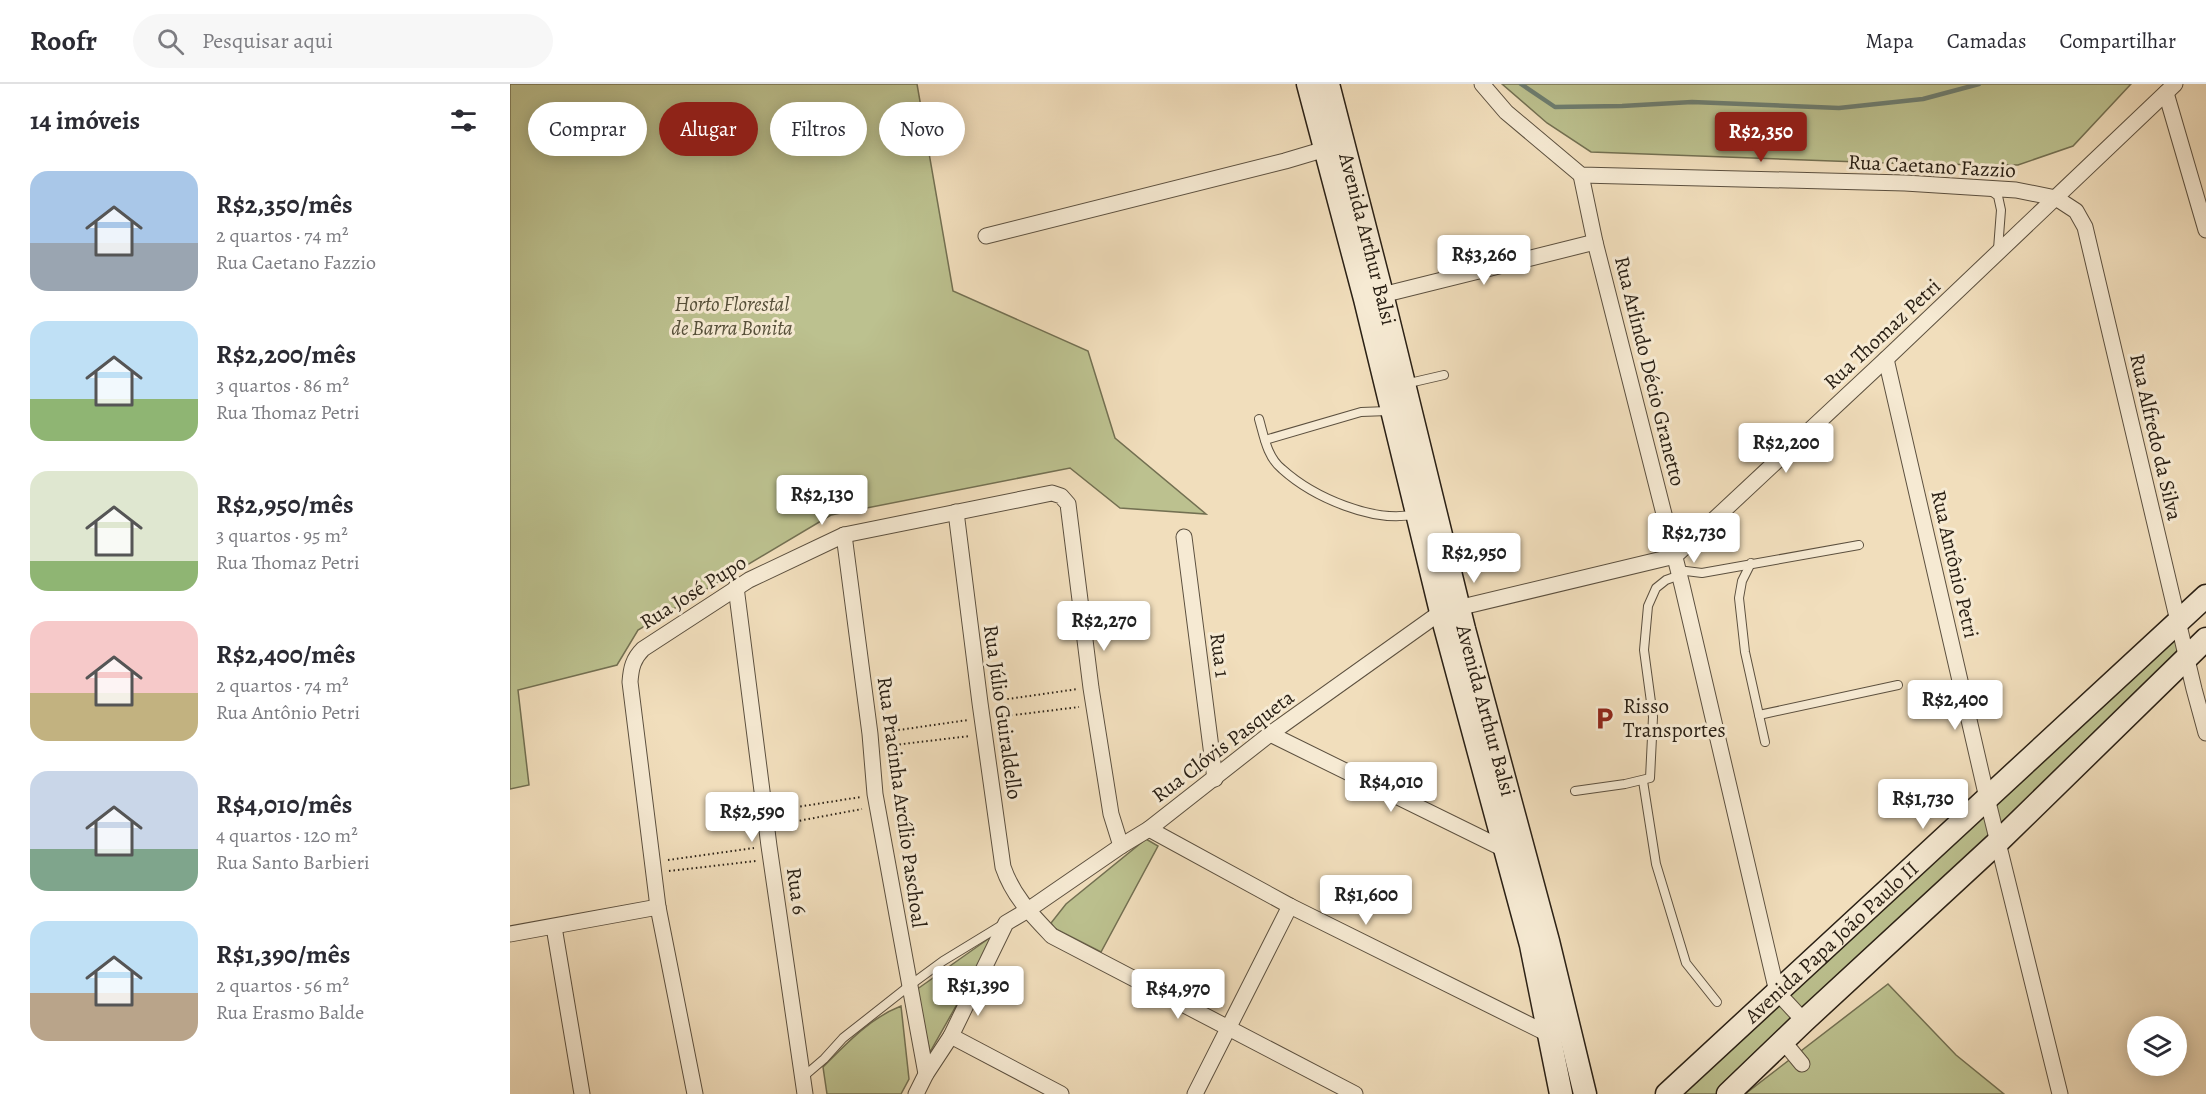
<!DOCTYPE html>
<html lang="pt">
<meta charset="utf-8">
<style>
:root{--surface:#fff;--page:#f7f7f7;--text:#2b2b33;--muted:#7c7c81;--line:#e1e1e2;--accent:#8f2418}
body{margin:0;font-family:Alegreya,serif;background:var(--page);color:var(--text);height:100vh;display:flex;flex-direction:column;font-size:22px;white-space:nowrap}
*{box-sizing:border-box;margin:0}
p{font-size:20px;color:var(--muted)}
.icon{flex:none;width:33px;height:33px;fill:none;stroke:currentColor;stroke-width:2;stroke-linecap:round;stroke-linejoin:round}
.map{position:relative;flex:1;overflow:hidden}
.sheet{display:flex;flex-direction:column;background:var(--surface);width:510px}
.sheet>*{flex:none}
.banner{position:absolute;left:18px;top:18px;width:570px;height:54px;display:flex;gap:12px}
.buttons{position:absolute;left:1617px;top:932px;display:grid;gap:12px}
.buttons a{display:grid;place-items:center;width:60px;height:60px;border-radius:50%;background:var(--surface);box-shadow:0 3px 15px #0003;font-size:30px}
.price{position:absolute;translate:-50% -51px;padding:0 14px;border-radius:6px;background:#fff;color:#222;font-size:20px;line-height:39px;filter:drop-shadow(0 2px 3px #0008)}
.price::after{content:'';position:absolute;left:50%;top:36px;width:18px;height:14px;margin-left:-9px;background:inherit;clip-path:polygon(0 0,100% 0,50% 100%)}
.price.on{background:var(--accent);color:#fff}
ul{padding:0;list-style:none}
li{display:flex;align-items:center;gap:18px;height:150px;padding:0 30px}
li span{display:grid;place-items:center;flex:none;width:168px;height:120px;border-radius:18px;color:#555}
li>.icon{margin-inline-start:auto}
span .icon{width:72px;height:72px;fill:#fffc;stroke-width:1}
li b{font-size:26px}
h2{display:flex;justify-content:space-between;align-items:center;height:72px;padding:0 30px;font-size:26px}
.pill{padding:0 21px;border-radius:27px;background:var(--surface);box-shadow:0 3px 15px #0003;font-size:21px;line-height:54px}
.pill.on{background:var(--accent);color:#fff}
header{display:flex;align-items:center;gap:36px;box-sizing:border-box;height:84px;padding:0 30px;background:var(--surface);border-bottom:2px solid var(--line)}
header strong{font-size:28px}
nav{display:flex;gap:33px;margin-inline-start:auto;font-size:21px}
.search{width:420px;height:54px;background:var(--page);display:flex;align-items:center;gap:15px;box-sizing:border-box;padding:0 21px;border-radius:33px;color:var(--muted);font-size:22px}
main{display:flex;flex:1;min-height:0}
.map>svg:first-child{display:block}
</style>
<header>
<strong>Roofr</strong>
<div class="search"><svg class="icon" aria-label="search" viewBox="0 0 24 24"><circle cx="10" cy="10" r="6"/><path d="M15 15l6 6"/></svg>Pesquisar aqui</div>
<nav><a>Mapa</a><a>Camadas</a><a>Compartilhar</a></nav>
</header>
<main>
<section class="sheet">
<h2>14 imóveis<svg class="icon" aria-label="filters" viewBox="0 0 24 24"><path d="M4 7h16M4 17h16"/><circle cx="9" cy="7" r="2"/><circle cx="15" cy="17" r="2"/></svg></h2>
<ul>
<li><span style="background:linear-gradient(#a9c7e8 60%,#9aa5b1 0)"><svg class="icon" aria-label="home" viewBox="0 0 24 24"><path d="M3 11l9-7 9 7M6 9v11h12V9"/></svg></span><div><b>R$2,350/mês</b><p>2 quartos · 74 m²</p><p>Rua Caetano Fazzio</p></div></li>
<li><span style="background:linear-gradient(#bfe0f5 65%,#8fb573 0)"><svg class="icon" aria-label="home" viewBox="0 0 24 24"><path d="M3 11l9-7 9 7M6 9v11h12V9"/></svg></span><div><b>R$2,200/mês</b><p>3 quartos · 86 m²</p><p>Rua Thomaz Petri</p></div></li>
<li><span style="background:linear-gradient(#dfe7d0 75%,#8fb573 0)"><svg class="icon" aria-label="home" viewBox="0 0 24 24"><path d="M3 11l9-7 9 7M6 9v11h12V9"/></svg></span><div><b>R$2,950/mês</b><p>3 quartos · 95 m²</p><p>Rua Thomaz Petri</p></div></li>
<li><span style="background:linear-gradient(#f6c9c9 60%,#c2b280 0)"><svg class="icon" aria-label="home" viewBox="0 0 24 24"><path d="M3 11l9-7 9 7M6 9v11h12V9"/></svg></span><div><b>R$2,400/mês</b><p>2 quartos · 74 m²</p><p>Rua Antônio Petri</p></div></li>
<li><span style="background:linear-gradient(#c9d6e8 65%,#7fa58c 0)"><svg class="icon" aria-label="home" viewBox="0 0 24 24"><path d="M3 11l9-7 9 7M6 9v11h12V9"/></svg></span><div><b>R$4,010/mês</b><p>4 quartos · 120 m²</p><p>Rua Santo Barbieri</p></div></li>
<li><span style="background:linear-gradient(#bfe0f5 60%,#b9a48a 0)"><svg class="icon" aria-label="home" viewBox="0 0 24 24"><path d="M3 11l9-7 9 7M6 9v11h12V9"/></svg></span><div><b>R$1,390/mês</b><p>2 quartos · 56 m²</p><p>Rua Erasmo Balde</p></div></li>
</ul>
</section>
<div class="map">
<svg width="1696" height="1010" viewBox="0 0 1696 1010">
<rect width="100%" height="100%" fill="#f1debc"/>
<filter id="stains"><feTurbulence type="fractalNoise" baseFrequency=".00333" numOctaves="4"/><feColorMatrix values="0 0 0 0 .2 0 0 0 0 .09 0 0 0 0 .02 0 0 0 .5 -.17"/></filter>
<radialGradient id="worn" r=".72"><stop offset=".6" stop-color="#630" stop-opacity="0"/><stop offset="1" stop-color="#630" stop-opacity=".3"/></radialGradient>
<g fill="#bcc18f" stroke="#737052" stroke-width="1.5">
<path d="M0,0H407L443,207L578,267L605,354L696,430L610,424L560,384L321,431L128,546L107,581L8,606L19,701L0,705Z"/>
<path d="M992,0H1621L1563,62L1508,81L1403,80L1081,68L1037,39Z"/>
<path d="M1669,539L1677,570L1489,754L1479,715Z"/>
<path d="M1476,717L1487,757L1294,935L1270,908Z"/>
<path d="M636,755L648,762L591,868L544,844L541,839L556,820Z"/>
<path d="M488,848L420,968L406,906Z"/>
<path d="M1378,900L1446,971L1494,1010H1235Z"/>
<path d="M1267,910L1292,936L1215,1010H1160Z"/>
<path d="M391,922L399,995L391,1010H317L313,983C336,960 360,934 391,922Z"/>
</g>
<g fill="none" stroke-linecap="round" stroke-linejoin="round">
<path stroke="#6e7e71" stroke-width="4.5" d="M1011,0L1045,23L1112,22L1182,18L1329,24L1413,15L1469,0"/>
<defs>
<g id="service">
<path d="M1481,107L1488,112L1491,126L1488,165"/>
<path d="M895,300L934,291"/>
<path d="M749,335C754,352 757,373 772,385C803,413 864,440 906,430"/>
<path d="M755,356L851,328L878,327"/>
<path d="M1241,479L1232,497L1229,514L1235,568L1255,658"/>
<path d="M1168,486L1192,489L1349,461"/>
<path d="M1249,631L1388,601"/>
<path d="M1133,697L1146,780L1176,879L1207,918"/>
<path d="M1065,707L1115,700L1140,694L1143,633L1134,566L1138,522L1146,504L1156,496L1170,491"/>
<path d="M293,993L314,975L333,954L399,902L433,877L492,841"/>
</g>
<g id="minor">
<path d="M972,0L996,28L1071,91L1395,99L1506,106L1546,114L1566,127L1575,143L1684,605L1696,649"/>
<path d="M1656,9L1696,146"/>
<path d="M1071,91L1085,158L1172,501L1267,908L1294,937"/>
<path d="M476,152L775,77L822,63"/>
<path d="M864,213L1085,158"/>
<path d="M1376,275L1477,714L1550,1010"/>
<path d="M446,428L470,619L493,783C503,812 521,830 542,852L845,1010"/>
<path d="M334,451L360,650L365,710L416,990"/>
<path d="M674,453L705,695"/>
<path d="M226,503L259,762L295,1010"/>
<path d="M760,650L1000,768"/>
<path d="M639,745L780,822L1044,953"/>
<path d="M44,843L72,1010"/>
<path d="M0,850L148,823"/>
<path d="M441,952L551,1010"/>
<path d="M1273,957L1292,980"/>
<path d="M185,1010L148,823L120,598C121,584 123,575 133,565L239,496L334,451L542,409L551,412L558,420L581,604L601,730L611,762"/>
<path d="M406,1010L416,990L441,952L496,839L518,826L611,762L639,745L760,650L931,528L1165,472L1376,275L1665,0"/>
<path d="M685,1010L780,822"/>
</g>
<g id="secondary">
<path d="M798,0L855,215L931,528L1021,861L1051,1010"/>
<path id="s1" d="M818,0L872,210L954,545L1038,857L1075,1010"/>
<path id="s2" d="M1157,1010L1696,512"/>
<path d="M1218,1010L1294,937L1489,757L1696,555"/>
</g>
</defs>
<use href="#service" stroke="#5c503f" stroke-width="10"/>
<use href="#minor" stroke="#5c503f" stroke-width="17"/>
<use href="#secondary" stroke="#2a2015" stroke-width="25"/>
<g stroke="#2a2015" stroke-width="2" stroke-dasharray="1.5 3" stroke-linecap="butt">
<path d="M484,617L568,605"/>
<path d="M488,633L569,623"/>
<path d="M375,648L458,636"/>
<path d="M376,662L460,652"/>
<path d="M268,726L351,713"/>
<path d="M272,740L352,725"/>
<path d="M158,776L244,764"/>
<path d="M159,787L246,777"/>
</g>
<use href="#service" stroke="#f6ead3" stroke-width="8"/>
<use href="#minor" stroke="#f6ead3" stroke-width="15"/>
<use href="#secondary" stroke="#f6ead3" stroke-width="22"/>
</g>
<defs>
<symbol id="parking-bare" viewBox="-9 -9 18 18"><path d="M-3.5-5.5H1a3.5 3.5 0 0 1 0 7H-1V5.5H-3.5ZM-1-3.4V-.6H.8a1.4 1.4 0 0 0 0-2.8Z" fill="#8f2418" stroke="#f6ead3" stroke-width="2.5" paint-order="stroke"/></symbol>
</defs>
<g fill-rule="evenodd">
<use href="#parking-bare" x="1078" y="618" width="33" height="33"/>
</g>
<g text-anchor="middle" stroke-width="6" stroke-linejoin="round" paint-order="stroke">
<g font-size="21" fill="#2a2015" stroke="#f6ead3">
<text transform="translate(1422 82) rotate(3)" y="7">Rua Caetano Fazzio</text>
<text dy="7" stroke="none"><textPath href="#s1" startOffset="160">Avenida Arthur Balsi</textPath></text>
<text transform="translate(1372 250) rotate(-43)" y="7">Rua Thomaz Petri</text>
<text transform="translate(1140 287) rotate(76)" y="7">Rua Arlindo Décio Granetto</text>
<text transform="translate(1646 353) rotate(77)" y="7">Rua Alfredo da Silva</text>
<text transform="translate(1445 480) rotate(77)" y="7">Rua Antônio Petri</text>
<text transform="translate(183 508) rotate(-32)" y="7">Rua José Pupo</text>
<text transform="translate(710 571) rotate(83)" y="7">Rua 1</text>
<text dy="7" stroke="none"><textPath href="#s1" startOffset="646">Avenida Arthur Balsi</textPath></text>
<text transform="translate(493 628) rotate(82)" y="7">Rua Júlio Guiraldello</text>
<text transform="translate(713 662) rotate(-37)" y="7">Rua Clóvis Pasqueta</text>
<text transform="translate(392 718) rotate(82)" y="7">Rua Pracinha Arcílio Paschoal</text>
<text transform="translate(287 807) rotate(82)" y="7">Rua 6</text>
<text dy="7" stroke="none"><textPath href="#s2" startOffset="224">Avenida Papa João Paulo II</textPath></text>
</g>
<g font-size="21" font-style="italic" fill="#56503a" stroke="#f6ead3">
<text x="222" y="227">Horto Florestal<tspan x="222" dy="24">de Barra Bonita</tspan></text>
</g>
<g font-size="21" fill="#2a2015" stroke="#f6ead3" text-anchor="start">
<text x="1113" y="629">Risso<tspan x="1113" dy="24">Transportes</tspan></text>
</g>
</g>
<rect width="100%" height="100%" filter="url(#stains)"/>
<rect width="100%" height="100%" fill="url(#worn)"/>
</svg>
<div class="buttons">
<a><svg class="icon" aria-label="layers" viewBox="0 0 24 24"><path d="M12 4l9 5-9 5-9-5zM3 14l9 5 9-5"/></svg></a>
</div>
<b class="price on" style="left:1251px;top:79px">R$2,350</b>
<b class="price" style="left:974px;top:202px">R$3,260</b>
<b class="price" style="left:1276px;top:390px">R$2,200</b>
<b class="price" style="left:312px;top:442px">R$2,130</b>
<b class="price" style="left:1184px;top:480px">R$2,730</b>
<b class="price" style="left:964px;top:500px">R$2,950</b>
<b class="price" style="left:594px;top:568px">R$2,270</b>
<b class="price" style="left:1445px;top:647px">R$2,400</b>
<b class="price" style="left:881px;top:729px">R$4,010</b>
<b class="price" style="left:1413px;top:746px">R$1,730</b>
<b class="price" style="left:242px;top:759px">R$2,590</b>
<b class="price" style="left:856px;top:842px">R$1,600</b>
<b class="price" style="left:468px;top:933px">R$1,390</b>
<b class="price" style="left:668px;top:936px">R$4,970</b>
<div class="banner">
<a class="pill">Comprar</a>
<a class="pill on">Alugar</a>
<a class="pill">Filtros</a>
<a class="pill">Novo</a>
</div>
</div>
</main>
